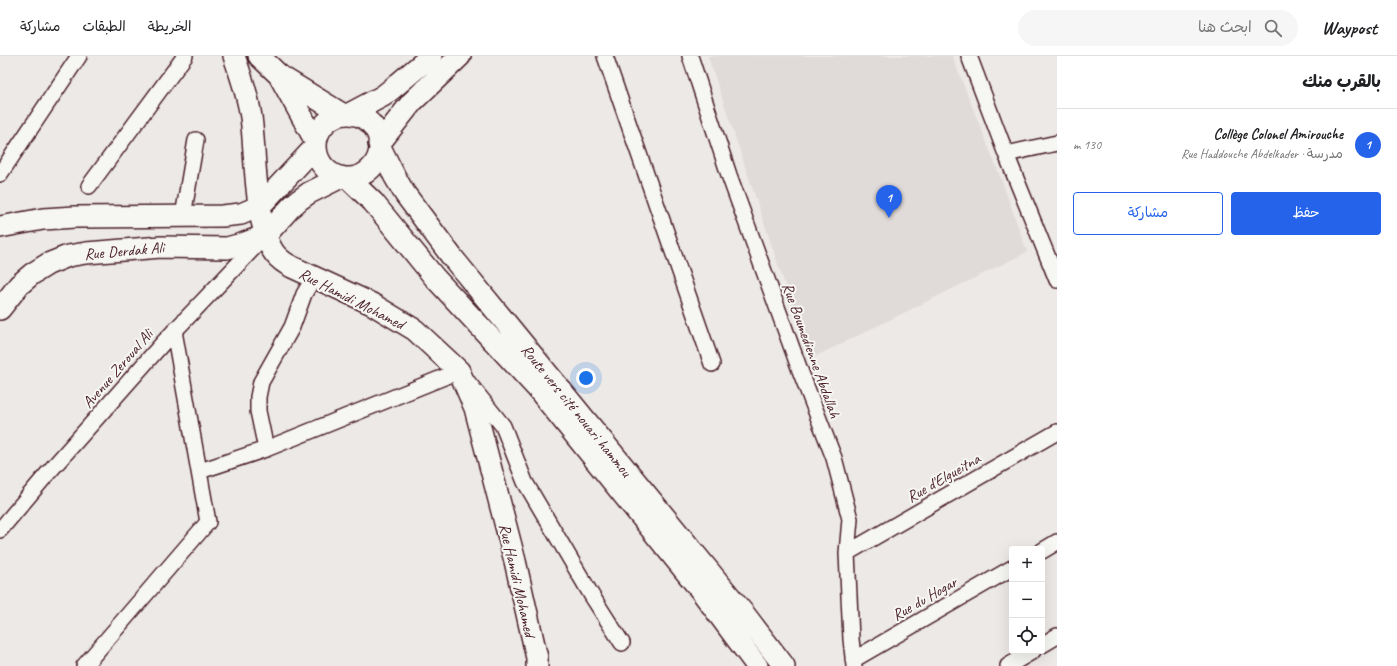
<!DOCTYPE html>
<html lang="ar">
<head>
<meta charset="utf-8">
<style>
  body { margin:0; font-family:Caveat,"Playpen Sans Arabic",sans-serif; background:#f6f6f6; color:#202124; direction:rtl }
  .controls { position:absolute; right:12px; bottom:12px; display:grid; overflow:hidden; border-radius:4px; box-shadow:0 4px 16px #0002 }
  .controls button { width:36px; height:36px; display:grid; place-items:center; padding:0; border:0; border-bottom:1px solid #e0e0e0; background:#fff; color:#202124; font:20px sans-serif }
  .you { position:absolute; left:586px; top:322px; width:14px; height:14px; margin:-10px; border:3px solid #fff; border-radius:50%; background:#1a73e8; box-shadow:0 0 0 6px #1a73e833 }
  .badge { display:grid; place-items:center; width:26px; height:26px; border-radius:50%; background:#2563eb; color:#fff; font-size:13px; font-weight:700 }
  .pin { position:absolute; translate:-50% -33px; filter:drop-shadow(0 1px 2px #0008) }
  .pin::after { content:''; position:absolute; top:21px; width:14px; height:12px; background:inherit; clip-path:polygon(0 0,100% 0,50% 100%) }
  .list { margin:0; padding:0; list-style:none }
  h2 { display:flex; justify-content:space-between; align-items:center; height:52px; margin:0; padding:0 16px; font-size:17px }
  h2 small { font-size:13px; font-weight:400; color:#757577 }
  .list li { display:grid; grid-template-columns:26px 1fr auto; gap:12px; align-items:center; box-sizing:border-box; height:72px; padding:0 16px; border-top:1px solid #e0e0e0 }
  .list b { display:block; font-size:15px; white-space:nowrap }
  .list p { margin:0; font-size:13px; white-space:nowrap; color:#757577 }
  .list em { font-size:13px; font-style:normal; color:#757577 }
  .actions { display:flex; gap:8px; padding:12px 16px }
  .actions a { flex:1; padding:9px 0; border:1px solid #2563eb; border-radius:4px; text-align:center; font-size:14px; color:#2563eb }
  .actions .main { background:#2563eb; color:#fff }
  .icon { flex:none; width:22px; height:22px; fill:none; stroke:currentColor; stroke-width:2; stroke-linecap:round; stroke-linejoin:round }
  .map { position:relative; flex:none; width:1057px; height:610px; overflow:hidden; direction:ltr }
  header { display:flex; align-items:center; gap:24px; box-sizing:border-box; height:56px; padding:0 20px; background:#fff; border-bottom:1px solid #e0e0e0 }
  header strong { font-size:19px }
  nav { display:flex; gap:22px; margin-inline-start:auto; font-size:14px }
  .search { width:280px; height:36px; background:#f6f6f6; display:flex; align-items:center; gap:10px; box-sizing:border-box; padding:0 14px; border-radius:22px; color:#757577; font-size:15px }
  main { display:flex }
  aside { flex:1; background:#fff }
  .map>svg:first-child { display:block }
  .built { fill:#e0dad8 }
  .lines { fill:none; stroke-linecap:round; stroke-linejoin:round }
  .street-casing { stroke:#4a1f2b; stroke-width:18 }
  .secondary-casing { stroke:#4a1f2b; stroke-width:24 }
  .street { stroke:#f6f6f2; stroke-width:15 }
  .secondary { stroke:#f6f6f2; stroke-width:21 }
  .labels { text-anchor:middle; stroke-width:4; stroke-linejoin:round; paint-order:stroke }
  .street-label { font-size:16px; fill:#4a1f2b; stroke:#f6f6f2 }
</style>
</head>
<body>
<header>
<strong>Waypost</strong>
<div class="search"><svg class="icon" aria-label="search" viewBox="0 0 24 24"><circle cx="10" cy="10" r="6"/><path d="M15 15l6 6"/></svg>ابحث هنا</div>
<nav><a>الخريطة</a><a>الطبقات</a><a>مشاركة</a></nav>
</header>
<main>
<aside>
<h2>بالقرب منك<small></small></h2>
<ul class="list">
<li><span class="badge">1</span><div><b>Collège Colonel Amirouche</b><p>مدرسة · Rue Haddouche Abdelkader</p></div><em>130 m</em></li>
</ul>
<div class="actions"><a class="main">حفظ</a><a>مشاركة</a></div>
</aside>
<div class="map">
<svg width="1057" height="610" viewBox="0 0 1057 610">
  <rect width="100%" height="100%" fill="#ece9e6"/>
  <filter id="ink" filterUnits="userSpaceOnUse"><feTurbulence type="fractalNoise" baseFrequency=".025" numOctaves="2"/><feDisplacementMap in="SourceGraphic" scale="8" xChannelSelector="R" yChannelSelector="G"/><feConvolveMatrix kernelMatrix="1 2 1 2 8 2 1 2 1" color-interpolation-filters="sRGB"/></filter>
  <g filter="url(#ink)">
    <path class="built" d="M708,0H952L1003,128L1027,196L810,303Z"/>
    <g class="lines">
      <defs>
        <path id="street" d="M605,0L712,308
          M690,0L729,119L801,317L834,402L850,463L847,497L851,583L854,610
          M969,0L1006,98L1057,224
          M1006,98L1057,87
          M0,118L79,0
          M89,130L185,0
          M183,160L196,84
          M266,393L258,355V341L261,326L292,271L304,238L314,221
          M200,415L266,393L459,315L503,370L525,426L592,540L622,587
          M0,474L48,417L163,287L263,182
          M1042,495L1057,486
          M847,497L1057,376
          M1042,589L1057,580
          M853,604L1012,512
          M84,610L208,466L174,275
          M1008,610L1033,595"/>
        <path id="secondary" d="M234,0C241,20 248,40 251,61C256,98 254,170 275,198C280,204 286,208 292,211L372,248L415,274L459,315L475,352L515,505L537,602V610
          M259,0L280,20L342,58
          M280,21L316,86
          M349,58L383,40L393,32L431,0
          M316 90a32 32 0 1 1 64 0a32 32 0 1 1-64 0Z
          M379,88L412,46L460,0
          M380,91L395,121L405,138L452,201L745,559L784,610
          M348,122L373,146L435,222L537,332L702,536L757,610
          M0,171L43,163L75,161L222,160L241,158L260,150L316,90
          M0,253L19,229L32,218L48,208L68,200L86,197L161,191L227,192L242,188L266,179L291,151L299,144L309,137L341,121"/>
      </defs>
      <use href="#street" class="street-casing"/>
      <use href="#secondary" class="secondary-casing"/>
      <use href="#street" class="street"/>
      <use href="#secondary" class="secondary"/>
    </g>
  </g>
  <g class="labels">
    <g class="street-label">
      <text transform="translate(124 194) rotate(-5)" y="6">Rue Derdak Ali</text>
      <text transform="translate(352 242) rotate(27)" y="6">Rue Hamidi Mohamed</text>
      <text transform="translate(812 294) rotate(70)" y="6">Rue Boumedienne Abdallah</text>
      <text transform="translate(117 312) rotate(-49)" y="6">Avenue Zeroual Ali</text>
      <text transform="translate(577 354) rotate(51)" y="6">Route vers cité nouari hammou</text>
      <text transform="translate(943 421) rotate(-30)" y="6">Rue d'Elgueitna</text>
      <text transform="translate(518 524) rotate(77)" y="6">Rue Hamidi Mohamed</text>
      <text transform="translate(924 542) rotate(-30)" y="6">Rue du Hogar</text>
    </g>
  </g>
</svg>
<div class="controls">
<button>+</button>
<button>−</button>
<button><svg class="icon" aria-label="locate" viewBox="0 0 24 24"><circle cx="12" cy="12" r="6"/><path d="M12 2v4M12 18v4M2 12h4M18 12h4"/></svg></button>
</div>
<div class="you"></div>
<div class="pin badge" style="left:889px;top:162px">1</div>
</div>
</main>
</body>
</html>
